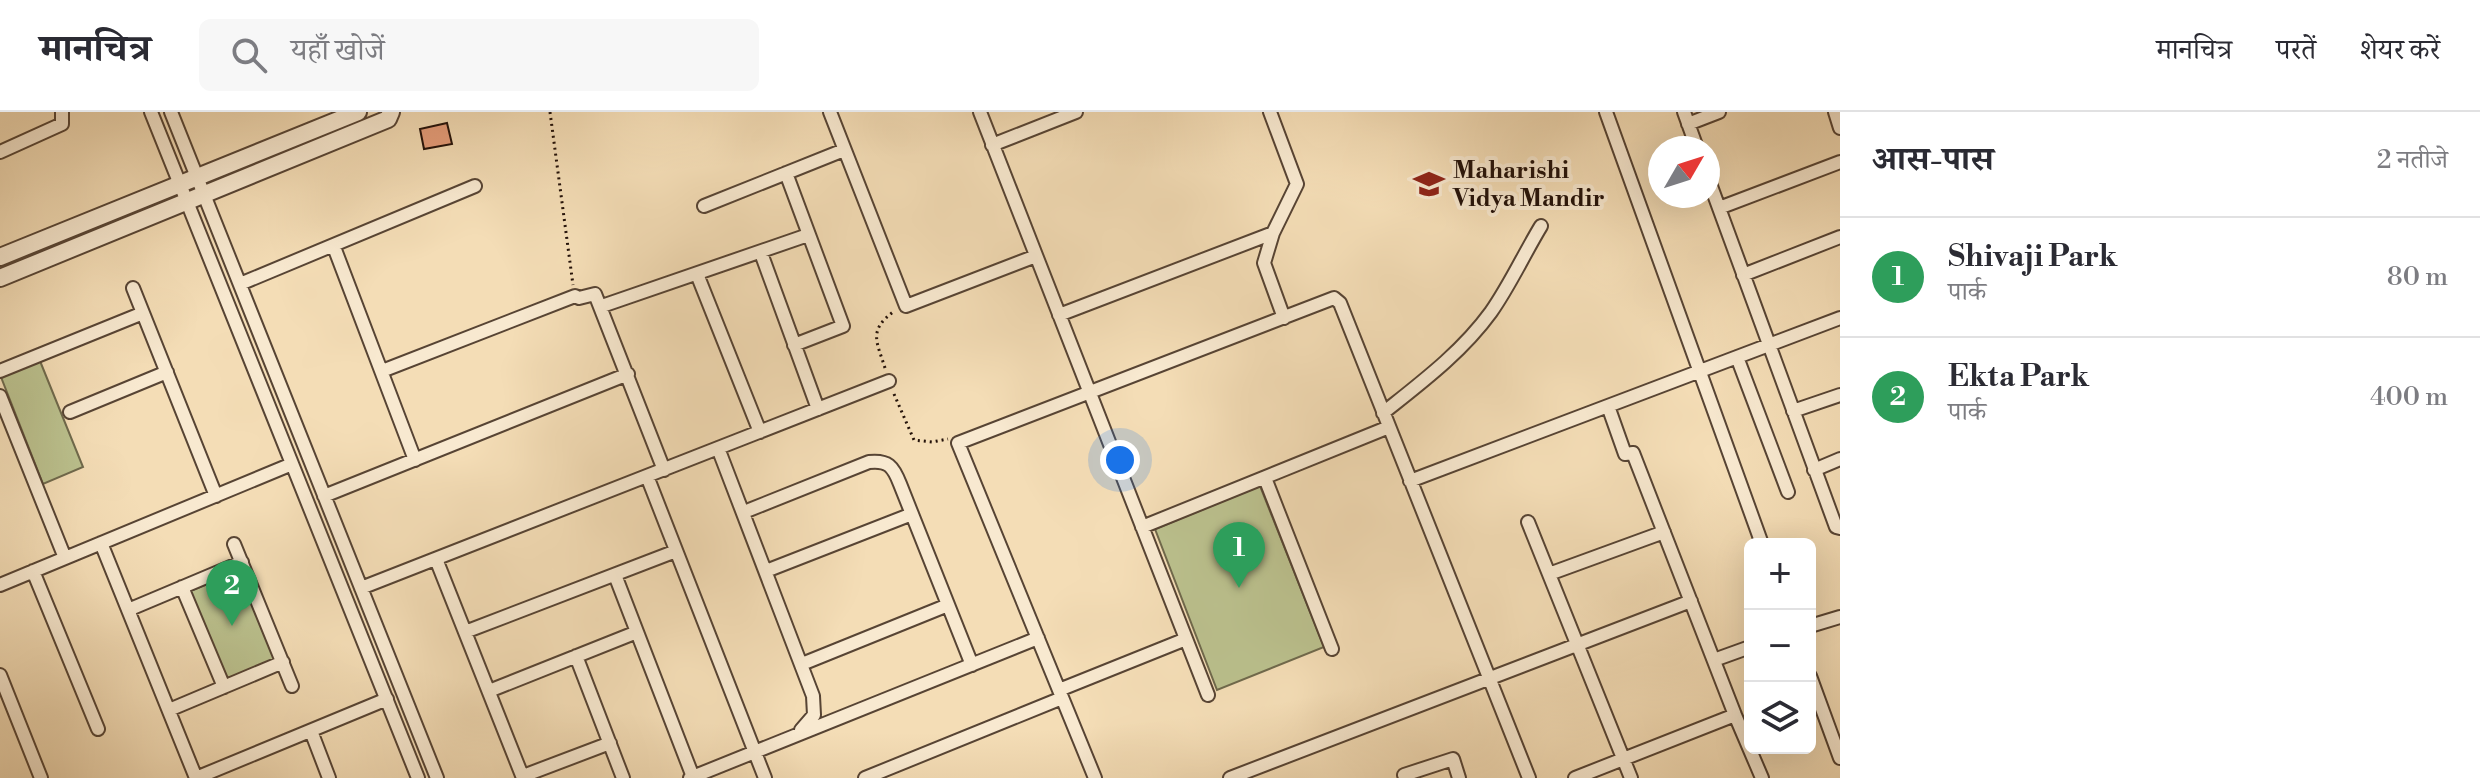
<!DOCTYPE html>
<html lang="hi">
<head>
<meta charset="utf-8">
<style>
  body { margin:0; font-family:"Libre Bodoni","Noto Serif Devanagari",serif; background:#f7f7f7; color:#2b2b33 }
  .controls { position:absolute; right:24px; bottom:24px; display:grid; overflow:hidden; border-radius:12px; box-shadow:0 8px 32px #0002 }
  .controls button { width:72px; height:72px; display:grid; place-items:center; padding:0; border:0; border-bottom:2px solid #e1e1e2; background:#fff; color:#2b2b33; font:40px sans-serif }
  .compass { position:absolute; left:1648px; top:24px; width:72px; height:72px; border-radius:50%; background:#fff; box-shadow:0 8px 32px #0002; rotate:51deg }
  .you { position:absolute; left:1120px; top:348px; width:28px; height:28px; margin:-20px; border:6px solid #fff; border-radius:50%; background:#1a73e8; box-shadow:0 0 0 12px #1a73e833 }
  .badge { display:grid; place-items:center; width:52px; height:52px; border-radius:50%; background:#8f2418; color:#fff; font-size:26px; font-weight:700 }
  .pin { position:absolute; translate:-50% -66px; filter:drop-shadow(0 2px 4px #0008) }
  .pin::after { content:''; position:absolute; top:42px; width:28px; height:24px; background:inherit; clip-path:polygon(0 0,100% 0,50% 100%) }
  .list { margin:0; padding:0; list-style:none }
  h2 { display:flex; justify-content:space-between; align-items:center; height:104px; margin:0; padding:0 32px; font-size:34px }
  h2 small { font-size:26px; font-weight:400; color:#7c7c81 }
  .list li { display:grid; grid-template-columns:52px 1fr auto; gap:24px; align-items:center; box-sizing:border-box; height:120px; padding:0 32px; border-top:2px solid #e1e1e2 }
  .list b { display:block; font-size:30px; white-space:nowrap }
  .list p { margin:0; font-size:26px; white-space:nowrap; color:#7c7c81 }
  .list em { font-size:26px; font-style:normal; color:#7c7c81 }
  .icon { flex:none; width:44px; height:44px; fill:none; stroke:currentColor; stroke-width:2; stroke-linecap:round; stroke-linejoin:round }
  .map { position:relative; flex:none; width:1840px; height:666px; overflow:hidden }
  header { display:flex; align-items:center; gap:48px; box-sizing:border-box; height:112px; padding:0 40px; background:#fff; border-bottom:2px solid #e1e1e2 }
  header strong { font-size:38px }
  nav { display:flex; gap:44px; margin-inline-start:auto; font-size:28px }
  .search { width:560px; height:72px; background:#f7f7f7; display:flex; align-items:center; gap:20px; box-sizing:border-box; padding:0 28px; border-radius:12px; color:#7c7c81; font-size:30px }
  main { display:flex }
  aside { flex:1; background:#fff }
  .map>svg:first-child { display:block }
  .green { fill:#bbc18e; stroke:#6f694c; stroke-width:2 }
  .building { fill:#e69d7a; stroke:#231109; stroke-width:2 }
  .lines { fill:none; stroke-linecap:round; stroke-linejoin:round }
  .minor-casing { stroke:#574434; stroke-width:16 }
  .tertiary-casing { stroke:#574434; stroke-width:20 }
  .path { stroke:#231109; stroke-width:3; stroke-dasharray:2 4; stroke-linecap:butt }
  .minor { stroke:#f8e9d0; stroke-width:12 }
  .tertiary { stroke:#f8e9d0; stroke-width:16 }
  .labels { text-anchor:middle; stroke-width:8; stroke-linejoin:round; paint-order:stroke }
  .poi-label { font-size:24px; font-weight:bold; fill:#231109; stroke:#f8e9d0; text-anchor:start }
</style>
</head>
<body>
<header>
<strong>मानचित्र</strong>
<div class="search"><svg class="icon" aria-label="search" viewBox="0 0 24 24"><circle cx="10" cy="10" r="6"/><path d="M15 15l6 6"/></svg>यहाँ खोजें</div>
<nav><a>मानचित्र</a><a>परतें</a><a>शेयर करें</a></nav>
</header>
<main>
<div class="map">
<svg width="1840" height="666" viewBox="0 0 1840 666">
  <rect width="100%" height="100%" fill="#f4ddb6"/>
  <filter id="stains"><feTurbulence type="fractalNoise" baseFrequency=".0025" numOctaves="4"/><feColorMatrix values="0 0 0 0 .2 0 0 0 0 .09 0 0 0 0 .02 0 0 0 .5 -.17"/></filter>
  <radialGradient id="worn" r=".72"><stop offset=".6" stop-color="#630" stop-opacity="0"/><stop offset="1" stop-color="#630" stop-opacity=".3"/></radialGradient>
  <path class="green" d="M40,249L83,355L43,372L1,265Z
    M1260,374L1324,535L1217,578L1155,417Z
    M239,459L275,548L224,569L188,480Z"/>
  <path class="building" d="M447,11L452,32L424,37L420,17Z"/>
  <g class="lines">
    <defs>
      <path id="minor" d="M151,0L418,666
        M171,0L437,666
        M830,0L906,194L1036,144
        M980,0L1208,583
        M1270,0L1297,72L1273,121L1264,151L1284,206
        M1606,0L1762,432
        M1684,0L1697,36
        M1835,0L1840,16
        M1688,12L1719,0
        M992,33L1076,0
        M0,40L62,12V0
        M786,61L843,214L794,233
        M1708,66L1836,415L1840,416
        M704,94L844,38
        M1719,96L1840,50
        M334,135L415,348
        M761,141L818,297
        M697,162L760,320
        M1743,163L1840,125
        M240,172L475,74
        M133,176L216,384
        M602,194L808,123
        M1059,203L1273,121
        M1737,245L1788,380
        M0,259L143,201
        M382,259L575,184L579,186L595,182L664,358
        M0,284L65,446
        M1608,294L1625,342L1633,341L1735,603L1762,666
        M1793,299L1840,283
        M70,300L167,260
        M1383,301C1422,270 1462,240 1491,200C1510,173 1524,142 1541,114
        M718,336L813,584L814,603L801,618
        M1814,358L1840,347
        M647,364L765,666
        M1265,366L1332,537
        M1410,369L1840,206
        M324,384L628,262
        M744,400L869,350C888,348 893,354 900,372L972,553
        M1528,410L1631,666
        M1142,415L1389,315
        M101,431L196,666
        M234,432L292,574
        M436,447L523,666
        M33,459L98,617
        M766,459L912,402
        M1549,462L1664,420
        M615,463L693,665
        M0,473L292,352
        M182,475L224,575
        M361,476L889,269
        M128,498L242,450
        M1810,514L1840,505
        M465,520L676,439
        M576,544L623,666
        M1714,548L1750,535
        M802,552L948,493
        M0,563L41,666
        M1810,564L1840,646
        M1059,578L1186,527
        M489,579L637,520
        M169,598L283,550
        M311,619L329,666
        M1404,663L1453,647L1459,666
        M523,664L610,631
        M196,666L387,587
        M690,666L1038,526
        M865,666L1062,586
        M1095,666L958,331L1334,186L1340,191L1529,666
        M1230,666L1691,489
        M1575,666L1735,603"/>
      <path id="tertiary" d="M0,145L358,0
        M0,166L388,7L391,0"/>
    </defs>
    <use href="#minor" class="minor-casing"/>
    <use href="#tertiary" class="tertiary-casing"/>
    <path class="path" d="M550,0L573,173
      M885,256C877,230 868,219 893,200
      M894,282L914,328L932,330L948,327"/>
    <use href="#minor" class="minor"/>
    <use href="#tertiary" class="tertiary"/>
  </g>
  <defs>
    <symbol id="school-bare" viewBox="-9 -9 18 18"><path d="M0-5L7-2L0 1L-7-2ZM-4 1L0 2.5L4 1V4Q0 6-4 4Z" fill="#8f2418" stroke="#f8e9d0" stroke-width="2.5" paint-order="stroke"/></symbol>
  </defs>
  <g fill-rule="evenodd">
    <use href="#school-bare" x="1407" y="50" width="44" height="44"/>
  </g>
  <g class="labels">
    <g class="poi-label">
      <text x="1453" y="66">Maharishi<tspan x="1453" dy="28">Vidya Mandir</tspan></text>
    </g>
  </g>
  <rect width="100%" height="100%" filter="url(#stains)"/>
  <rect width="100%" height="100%" fill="url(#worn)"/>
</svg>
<div class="controls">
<button>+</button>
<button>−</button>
<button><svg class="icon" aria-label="layers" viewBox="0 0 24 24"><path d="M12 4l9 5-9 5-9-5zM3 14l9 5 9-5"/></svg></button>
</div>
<svg class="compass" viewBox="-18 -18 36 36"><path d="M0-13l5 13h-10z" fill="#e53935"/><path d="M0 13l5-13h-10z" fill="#7c7c81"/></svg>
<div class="you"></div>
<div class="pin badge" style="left:1239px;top:476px;background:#2e9e5b">1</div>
<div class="pin badge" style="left:232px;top:514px;background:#2e9e5b">2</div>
</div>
<aside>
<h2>आस-पास<small>2 नतीजे</small></h2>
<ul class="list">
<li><span class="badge" style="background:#2e9e5b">1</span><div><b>Shivaji Park</b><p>पार्क</p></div><em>80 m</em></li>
<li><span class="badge" style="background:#2e9e5b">2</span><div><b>Ekta Park</b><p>पार्क</p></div><em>400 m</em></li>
</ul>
</aside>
</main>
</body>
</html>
